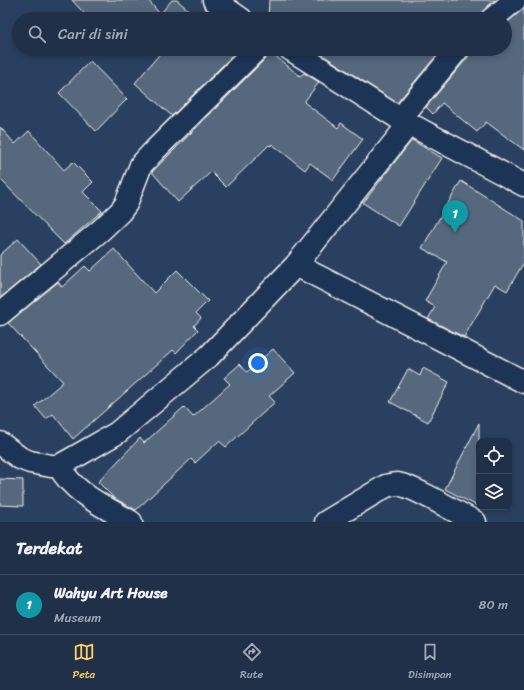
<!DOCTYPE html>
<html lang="id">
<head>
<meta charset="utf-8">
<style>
  body { margin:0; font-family:Sriracha,sans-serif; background:#2d3c52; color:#f1f3f6 }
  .controls { position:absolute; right:12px; bottom:12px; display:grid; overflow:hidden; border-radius:8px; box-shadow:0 2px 6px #0003 }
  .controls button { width:36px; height:36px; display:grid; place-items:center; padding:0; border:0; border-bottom:1px solid #3d4b60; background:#203048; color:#f1f3f6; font:20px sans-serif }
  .you { position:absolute; left:258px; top:363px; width:14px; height:14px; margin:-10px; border:3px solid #fff; border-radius:50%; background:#1a73e8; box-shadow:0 0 0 6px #1a73e833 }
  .badge { display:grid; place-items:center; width:26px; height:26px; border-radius:50%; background:#ffd166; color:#fff; font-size:13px; font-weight:700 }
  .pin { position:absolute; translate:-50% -33px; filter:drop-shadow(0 1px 2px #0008) }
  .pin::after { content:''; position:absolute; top:21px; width:14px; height:12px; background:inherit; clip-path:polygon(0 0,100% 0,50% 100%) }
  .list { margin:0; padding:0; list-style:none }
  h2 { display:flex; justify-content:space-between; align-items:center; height:52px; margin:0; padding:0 16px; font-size:17px }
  h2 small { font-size:13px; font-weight:400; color:#a2a9b4 }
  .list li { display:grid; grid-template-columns:26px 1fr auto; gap:12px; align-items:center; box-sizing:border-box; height:60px; padding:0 16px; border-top:1px solid #3d4b60 }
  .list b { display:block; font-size:15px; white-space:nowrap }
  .list p { margin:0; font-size:13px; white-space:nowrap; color:#a2a9b4 }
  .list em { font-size:13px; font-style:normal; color:#a2a9b4 }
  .icon { flex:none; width:22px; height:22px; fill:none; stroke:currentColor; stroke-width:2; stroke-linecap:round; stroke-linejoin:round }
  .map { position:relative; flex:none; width:524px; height:522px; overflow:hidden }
  .search { position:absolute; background:#203048; box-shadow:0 2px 6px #0003; left:12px; right:12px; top:12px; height:44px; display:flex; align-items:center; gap:10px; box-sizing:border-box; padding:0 14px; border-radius:22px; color:#a2a9b4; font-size:15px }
  .sheet { height:112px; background:#203048 }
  nav { display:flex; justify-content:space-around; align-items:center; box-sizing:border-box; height:56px; border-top:1px solid #3d4b60; background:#203048; font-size:11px; color:#a2a9b4 }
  nav a { display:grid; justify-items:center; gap:2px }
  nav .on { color:#ffd166 }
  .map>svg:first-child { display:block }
  .building { fill:#56677d; stroke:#f4f1e8 }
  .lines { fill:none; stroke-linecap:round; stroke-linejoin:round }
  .minor-casing { stroke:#f4f1e8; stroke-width:25 }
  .minor { stroke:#1d3557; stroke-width:22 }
</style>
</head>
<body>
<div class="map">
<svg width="524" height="522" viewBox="0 0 524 522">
  <rect width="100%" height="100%" fill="#2a4060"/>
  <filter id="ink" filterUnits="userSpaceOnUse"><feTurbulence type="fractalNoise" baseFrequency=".025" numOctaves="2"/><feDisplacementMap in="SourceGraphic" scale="8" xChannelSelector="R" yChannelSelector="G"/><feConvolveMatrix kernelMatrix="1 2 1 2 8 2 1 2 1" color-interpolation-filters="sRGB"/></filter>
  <g filter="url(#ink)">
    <path class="building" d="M72,0H148L160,14L172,0H177L194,15L190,19H89Z
      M269,0H495L484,10L480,19H268Z
      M524,8V150L486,122L477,132L442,103L433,114L426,107L468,57L470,49H505V24Z
      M164,49H239L172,116L135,83Z
      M321,49H442L397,103L318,52Z
      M269,51L300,76L304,73L319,82L304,102L338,128L341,123L363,139L333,180L310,163L305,170L272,144L271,146L269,145L226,187L211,172L178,202L152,172L266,58Z
      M90,61L127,99L96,131L59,93Z
      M0,127L15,144L29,131L64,170L73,162L93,182L83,192L102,211L64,244L0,179Z
      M412,140L442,158L399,226L363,203Z
      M461,181L524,221V262L507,291L495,284L464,337L428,319L435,307L425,301L447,262L422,248Z
      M18,239L41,264L0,298V255Z
      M114,249L154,293L177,270L208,301L196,313L201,318L194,326L198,330L176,353L173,350L73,439L53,414L46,419L35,406L63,382L8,323L58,282L62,287L85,266L90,271Z
      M273,349L295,373L269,396L275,402L226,447L219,441L195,463L191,459L136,510L114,498L98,482L140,438L144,443L184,407L193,417L230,384L224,378L240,364L247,372Z
      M423,368L449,382L428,422L390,402L408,369L420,376Z
      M479,423V507L445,489Z
      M0,479L23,480V506L0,505Z"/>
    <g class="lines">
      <defs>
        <path id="minor" d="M214,0L241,19
          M492,19L515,0
          M290,49L400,119L524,185
          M400,119L458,49
          M296,265L524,382
          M0,314L101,230L120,212L126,204L141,165L155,150L257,49
          M0,443L20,458L30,462L51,466H59L68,461L117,433L209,356L296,265L409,124
          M59,466C73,493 105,507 131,522
          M326,522L386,486C390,485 394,484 398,484C415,487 458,513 475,522"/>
      </defs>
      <use href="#minor" class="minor-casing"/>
      <use href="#minor" class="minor"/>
    </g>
  </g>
</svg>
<div class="controls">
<button><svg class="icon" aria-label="locate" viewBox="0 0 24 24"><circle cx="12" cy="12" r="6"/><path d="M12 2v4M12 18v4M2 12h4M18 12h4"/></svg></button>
<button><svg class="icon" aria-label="layers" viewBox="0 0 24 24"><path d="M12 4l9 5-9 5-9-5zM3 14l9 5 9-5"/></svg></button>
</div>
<div class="you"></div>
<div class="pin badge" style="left:455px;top:233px;background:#0f9aa8">1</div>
<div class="search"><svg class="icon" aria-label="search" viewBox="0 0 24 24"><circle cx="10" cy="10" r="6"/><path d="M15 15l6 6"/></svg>Cari di sini</div>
</div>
<section class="sheet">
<h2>Terdekat<small></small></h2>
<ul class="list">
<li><span class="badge" style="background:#0f9aa8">1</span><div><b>Wahyu Art House</b><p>Museum</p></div><em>80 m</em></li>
</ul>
</section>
<nav>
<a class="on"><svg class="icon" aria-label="map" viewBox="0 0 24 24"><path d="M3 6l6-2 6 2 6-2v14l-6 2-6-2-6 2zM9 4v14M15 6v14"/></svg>Peta</a>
<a><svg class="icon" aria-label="directions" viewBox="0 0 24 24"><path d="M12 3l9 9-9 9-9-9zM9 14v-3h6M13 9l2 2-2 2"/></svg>Rute</a>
<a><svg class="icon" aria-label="saved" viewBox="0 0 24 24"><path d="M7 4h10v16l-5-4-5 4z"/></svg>Disimpan</a>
</nav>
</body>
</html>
